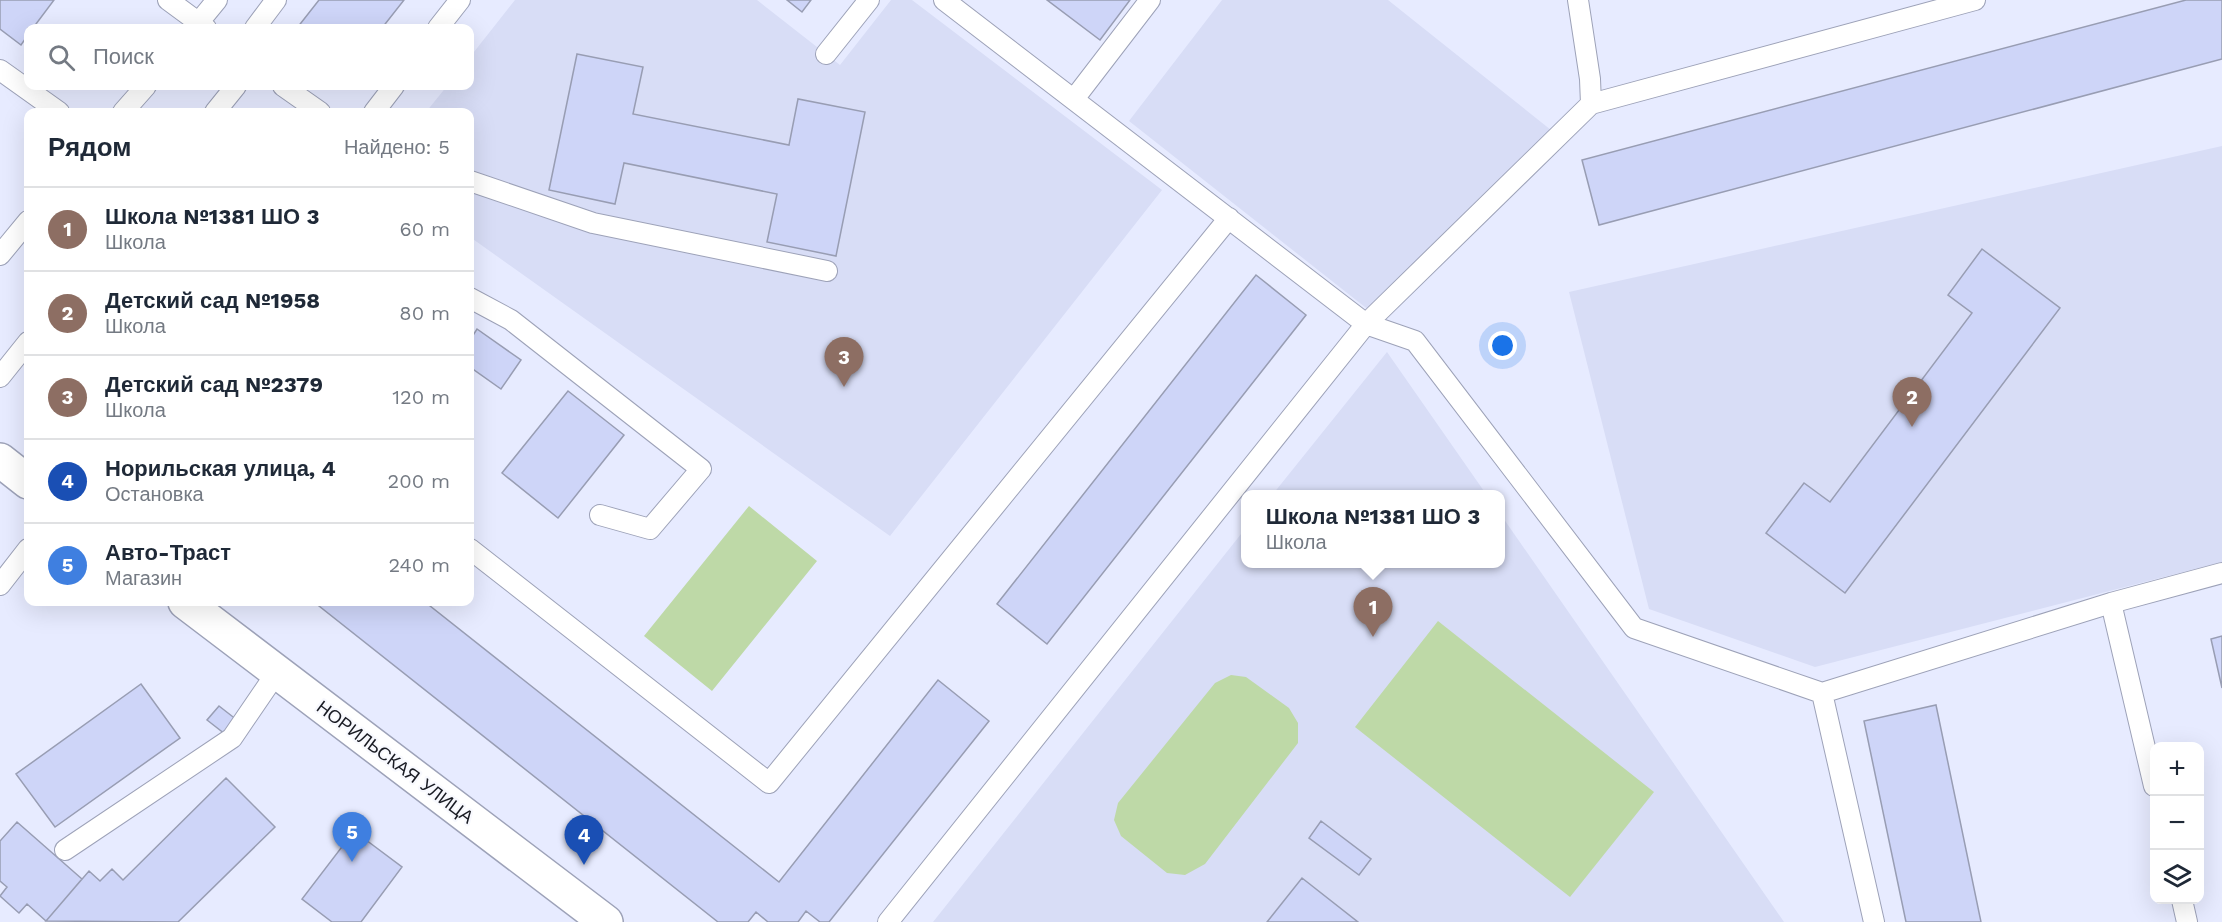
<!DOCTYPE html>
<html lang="ru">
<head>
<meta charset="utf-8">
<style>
  body { margin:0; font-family:"Work Sans",sans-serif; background:#f6f6f7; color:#1f2937 }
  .controls { position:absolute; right:18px; bottom:18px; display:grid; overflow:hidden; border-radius:12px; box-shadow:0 6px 24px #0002 }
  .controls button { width:54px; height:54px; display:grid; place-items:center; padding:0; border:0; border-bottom:2px solid #e0e1e3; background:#fff; color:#1f2937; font:30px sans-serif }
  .you { position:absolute; left:1503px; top:346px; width:21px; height:21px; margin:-15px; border:4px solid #fff; border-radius:50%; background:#1a73e8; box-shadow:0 0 0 9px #1a73e833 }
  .badge { display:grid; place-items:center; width:39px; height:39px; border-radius:50%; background:#4a7900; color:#fff; font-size:20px; font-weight:700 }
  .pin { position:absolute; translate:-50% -50px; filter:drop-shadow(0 2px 3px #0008) }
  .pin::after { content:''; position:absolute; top:32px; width:21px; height:18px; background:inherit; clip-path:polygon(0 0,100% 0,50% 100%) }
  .popup { position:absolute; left:1241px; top:490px; width:264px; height:78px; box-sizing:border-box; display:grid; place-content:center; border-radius:12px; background:#fff; filter:drop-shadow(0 2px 4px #0005); font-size:20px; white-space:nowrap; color:#747a83 }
  .popup b { font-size:22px; color:#1f2937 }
  .popup::after { content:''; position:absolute; left:50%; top:100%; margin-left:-12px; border:12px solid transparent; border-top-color:#fff }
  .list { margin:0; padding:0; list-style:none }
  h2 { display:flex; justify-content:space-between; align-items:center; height:78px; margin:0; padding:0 24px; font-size:26px }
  h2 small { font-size:20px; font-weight:400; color:#747a83 }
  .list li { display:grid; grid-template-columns:39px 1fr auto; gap:18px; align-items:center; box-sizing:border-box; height:84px; padding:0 24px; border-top:2px solid #e0e1e3 }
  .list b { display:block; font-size:22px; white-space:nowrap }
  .list p { margin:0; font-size:20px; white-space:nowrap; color:#747a83 }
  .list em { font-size:20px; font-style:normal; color:#747a83 }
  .icon { flex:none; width:33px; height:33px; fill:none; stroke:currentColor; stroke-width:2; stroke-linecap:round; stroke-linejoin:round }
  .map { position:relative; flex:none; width:2222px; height:922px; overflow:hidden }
  .search { position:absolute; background:#fff; box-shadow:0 6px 24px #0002; left:24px; top:24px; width:450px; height:66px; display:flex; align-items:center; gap:15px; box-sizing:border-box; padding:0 21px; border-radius:12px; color:#747a83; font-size:22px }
  .panel { position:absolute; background:#fff; box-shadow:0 6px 24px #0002; left:24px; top:108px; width:450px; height:498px; border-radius:12px }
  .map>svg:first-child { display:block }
  .built { fill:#d8ddf6 }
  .green { fill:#bed9a7 }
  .building { fill:#ced5f8; stroke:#989db3; stroke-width:1.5 }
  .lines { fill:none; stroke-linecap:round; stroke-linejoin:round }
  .lane-casing { stroke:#9da2b8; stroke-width:22 }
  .secondary-casing { stroke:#9da2b8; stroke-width:36 }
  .lane { stroke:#fff; stroke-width:20 }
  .secondary { stroke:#fff; stroke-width:33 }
  .labels { text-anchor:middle; stroke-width:4.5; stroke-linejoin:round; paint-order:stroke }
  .street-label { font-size:18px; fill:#191b23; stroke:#f8f9fe }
</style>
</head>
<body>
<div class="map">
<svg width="2222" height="922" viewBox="0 0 2222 922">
  <rect width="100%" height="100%" fill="#e7ebff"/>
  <path class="built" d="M515,0H757L840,65L891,0H912L1162,190L890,536L470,237V112H426L447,86H470V57Z
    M1222,0H1388L1551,130L1370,311L1129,121Z
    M2222,146V562L1815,667L1649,609L1569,292Z
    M1387,352L1486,494H1273Z
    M1501,515L1784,922H933L1245,529L1246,564H1500Z"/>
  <path class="green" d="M749,506L817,561L712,691L644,636Z
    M1438,621L1654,792L1570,897L1355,727Z
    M1231,675L1246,677L1289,708L1298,723V743L1205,864L1185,875L1167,873L1121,836L1114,820L1118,803L1215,683Z"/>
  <path class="building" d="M0,0H54L33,28H28V35L21,45L0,29Z
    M319,0H404L382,28H297Z
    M787,0H811L802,12Z
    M1047,0H1130L1100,40Z
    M2186,0H2222V59L1599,225L1582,160Z
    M577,54L643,67L633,114L789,145L798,99L865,112L836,256L767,242L777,194L624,163L615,204L549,190Z
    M1982,249L2060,308L1845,593L1766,533L1804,483L1830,502L1972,313L1948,295Z
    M1256,275L1306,315L1047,644L997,604Z
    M477,329L521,360L501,389L470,367V340Z
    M568,391L624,435L558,518L502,473Z
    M314,602H425L779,882L938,680L989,721L829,922H820L806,911L798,922H768L756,912L748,922H718Z
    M2222,636V688L2211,639Z
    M141,684L180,738L55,827L16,774Z
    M1936,705L1981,922H1906L1864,721Z
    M219,706L237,720L225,734L207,720Z
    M226,778L275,827L178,922L46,921L89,871L100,881L112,869L123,880Z
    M1321,821L1371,859L1359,875L1309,838Z
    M17,822L82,879L46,921L27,904L19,913L0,896L7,887L0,881V841Z
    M354,831L402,867L361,922H332L302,899Z
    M1302,878L1358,922H1267Z"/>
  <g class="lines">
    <defs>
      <path id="lane" d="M168,0L206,28
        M944,0L1366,324L1415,341L1634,628L1822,693L2111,603L2222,573
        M1578,0L1590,79L1591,104
        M194,28L217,0
        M255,28L276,0
        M438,28L460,0
        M826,54L869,0
        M0,70L59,112
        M283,86L320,112
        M1074,99L1150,0
        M123,112L146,86
        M215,112L236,86
        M374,112L394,86
        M470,181L593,223L827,271
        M0,255L28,221
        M470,298L511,320L701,469L650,529L600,515
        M0,377L28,342
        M470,549L769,783L1229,218
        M0,585L28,549
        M2111,603L2154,786
        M1822,693L1874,922
        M65,850L232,738L277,672
        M2182,900L2187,922
        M888,922L1366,324L1591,104L1975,0"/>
      <path id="secondary" d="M0,460L28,482
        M185,602L606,922"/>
    </defs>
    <use href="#lane" class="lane-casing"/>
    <use href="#secondary" class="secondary-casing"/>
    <use href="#lane" class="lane"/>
    <use href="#secondary" class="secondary"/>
  </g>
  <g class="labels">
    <g class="street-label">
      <text transform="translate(395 762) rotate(37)" y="6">НОРИЛЬСКАЯ УЛИЦА</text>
    </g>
  </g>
</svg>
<div class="controls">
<button>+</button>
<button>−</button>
<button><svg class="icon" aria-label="layers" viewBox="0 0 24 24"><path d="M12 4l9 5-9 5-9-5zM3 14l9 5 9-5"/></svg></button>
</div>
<div class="you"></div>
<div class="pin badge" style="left:1373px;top:637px;background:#8d6e63">1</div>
<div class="popup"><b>Школа №1381 ШО 3</b>Школа</div>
<div class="pin badge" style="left:1912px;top:427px;background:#8d6e63">2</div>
<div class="pin badge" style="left:844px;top:387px;background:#8d6e63">3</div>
<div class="pin badge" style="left:584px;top:865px;background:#1a4fb4">4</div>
<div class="pin badge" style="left:352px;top:862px;background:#3f7fe0">5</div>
<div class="search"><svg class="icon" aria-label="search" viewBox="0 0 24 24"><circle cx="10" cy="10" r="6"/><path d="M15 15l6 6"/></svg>Поиск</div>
<section class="panel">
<h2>Рядом<small>Найдено: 5</small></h2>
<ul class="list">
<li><span class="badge" style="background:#8d6e63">1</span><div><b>Школа №1381 ШО 3</b><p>Школа</p></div><em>60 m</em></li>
<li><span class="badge" style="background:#8d6e63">2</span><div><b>Детский сад №1958</b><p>Школа</p></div><em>80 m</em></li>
<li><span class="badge" style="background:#8d6e63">3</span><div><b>Детский сад №2379</b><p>Школа</p></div><em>120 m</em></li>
<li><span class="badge" style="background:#1a4fb4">4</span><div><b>Норильская улица, 4</b><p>Остановка</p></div><em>200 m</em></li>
<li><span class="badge" style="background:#3f7fe0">5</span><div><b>Авто-Траст</b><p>Магазин</p></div><em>240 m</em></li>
</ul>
</section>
</div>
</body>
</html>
